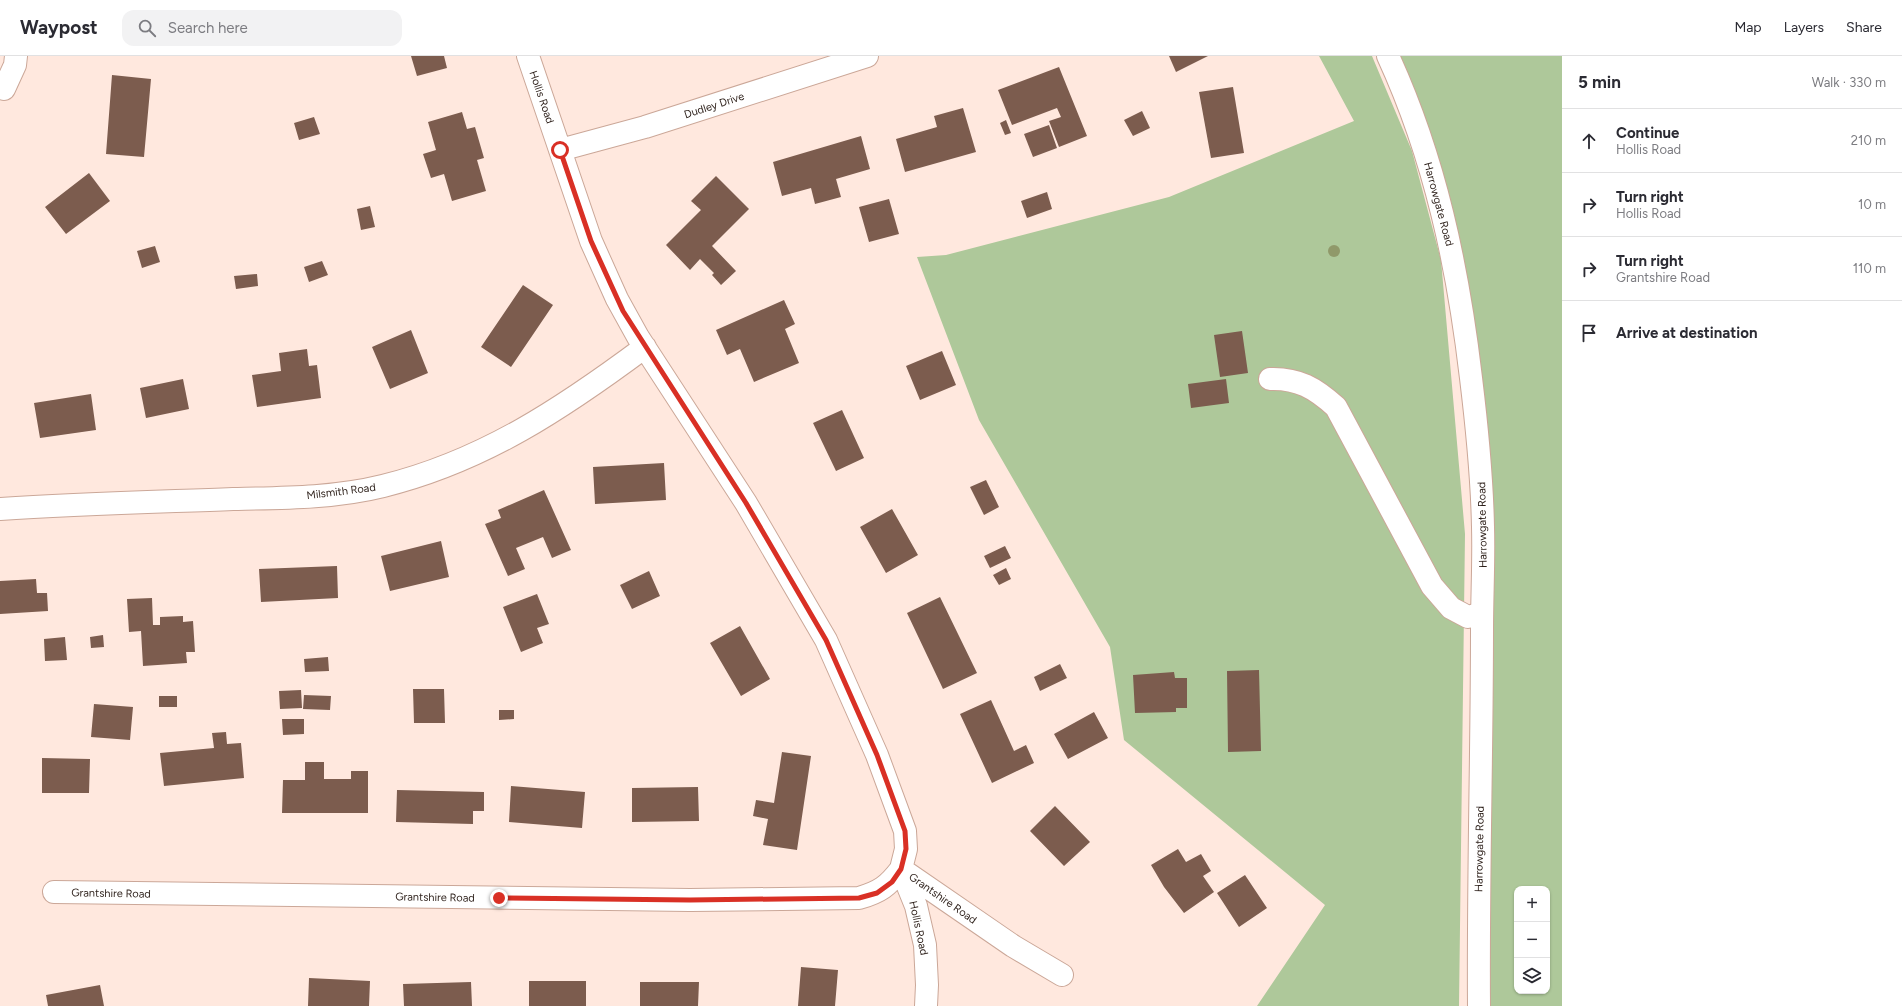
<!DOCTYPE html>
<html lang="en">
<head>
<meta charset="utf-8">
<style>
  body { margin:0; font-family:Figtree,sans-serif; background:#f2f2f3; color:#2b2b33 }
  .controls { position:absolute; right:12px; bottom:12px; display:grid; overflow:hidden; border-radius:8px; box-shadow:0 1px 3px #0004 }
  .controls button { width:36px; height:36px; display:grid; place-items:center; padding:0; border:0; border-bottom:1px solid #e1e1e2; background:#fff; color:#2b2b33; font:20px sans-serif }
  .stop { position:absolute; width:12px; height:12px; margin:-9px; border:3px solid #d93025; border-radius:50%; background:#fff }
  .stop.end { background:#d93025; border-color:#fff; box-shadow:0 1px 4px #0008 }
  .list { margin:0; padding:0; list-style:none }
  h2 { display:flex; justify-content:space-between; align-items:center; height:52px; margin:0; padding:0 16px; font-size:17px }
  h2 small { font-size:13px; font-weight:400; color:#7c7c81 }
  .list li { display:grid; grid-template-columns:26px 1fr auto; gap:12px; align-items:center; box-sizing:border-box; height:64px; padding:0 16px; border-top:1px solid #e1e1e2 }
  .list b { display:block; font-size:15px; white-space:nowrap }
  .list p { margin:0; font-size:13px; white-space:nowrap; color:#7c7c81 }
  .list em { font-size:13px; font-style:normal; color:#7c7c81 }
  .icon { flex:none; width:22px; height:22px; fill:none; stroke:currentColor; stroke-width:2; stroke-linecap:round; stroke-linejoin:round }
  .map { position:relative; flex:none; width:1562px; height:950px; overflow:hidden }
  header { display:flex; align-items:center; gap:24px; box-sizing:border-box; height:56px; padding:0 20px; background:#fff; border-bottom:1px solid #e1e1e2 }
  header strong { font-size:19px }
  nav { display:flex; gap:22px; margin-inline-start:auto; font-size:14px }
  .search { width:280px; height:36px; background:#f2f2f3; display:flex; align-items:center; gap:10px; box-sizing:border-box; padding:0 14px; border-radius:12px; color:#7c7c81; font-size:15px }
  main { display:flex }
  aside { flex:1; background:#fff }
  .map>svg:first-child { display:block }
  .green { fill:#aec89a; fill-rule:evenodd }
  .building { fill:#7c5c4e }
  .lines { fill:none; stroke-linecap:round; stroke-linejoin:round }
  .minor-casing { stroke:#cba798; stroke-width:24 }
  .major-casing { stroke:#cba798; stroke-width:24 }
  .minor { stroke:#fff; stroke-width:22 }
  .major { stroke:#fff; stroke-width:22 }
  .tree { fill:#90996a }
  .route { stroke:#d93025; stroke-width:5 }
  .labels { text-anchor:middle; stroke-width:4; stroke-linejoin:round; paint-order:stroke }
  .street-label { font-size:11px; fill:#2b1e18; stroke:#fff }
</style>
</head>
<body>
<header>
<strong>Waypost</strong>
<div class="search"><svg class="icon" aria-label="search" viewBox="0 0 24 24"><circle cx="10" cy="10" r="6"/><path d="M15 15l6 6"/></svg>Search here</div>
<nav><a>Map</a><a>Layers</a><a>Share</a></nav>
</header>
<main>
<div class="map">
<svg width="1562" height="950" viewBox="0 0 1562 950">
  <rect width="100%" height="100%" fill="#ffe8de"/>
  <path class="green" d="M1319,0H1372L1412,95L1441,204L1465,478L1459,950H1257L1325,849L1124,684L1110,591L979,364L917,201L946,199L1169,141L1354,65Z
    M1388,0H1562V950H1479L1482,641L1464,261ZM1517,833H1547V935H1517Z"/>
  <path class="building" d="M411,0H444L447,12L417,20Z
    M1169,0H1208L1176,16Z
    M1059,11L1087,80L1059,91L1049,65L1061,61L1057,52L1012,69L998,34Z
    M112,19L151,23L144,101L106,98Z
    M1233,31L1244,97L1211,102L1199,36Z
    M963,52L976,96L905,116L896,83L937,71L934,60Z
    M1142,55L1150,72L1133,80L1124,64Z
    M462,56L467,73L475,71L484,102L477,104L486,135L452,145L444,118L431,122L423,98L436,94L428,66Z
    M314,61L320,78L299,84L294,67Z
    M1006,64L1011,77L1005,79L1000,67Z
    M1049,69L1057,92L1033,101L1024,78Z
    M861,80L870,113L836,123L841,141L815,148L811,132L782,140L773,106Z
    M89,117L110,145L66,178L45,151Z
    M716,120L749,153L712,190L736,215L721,229L712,219L714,217L700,203L690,214L666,189L701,154L691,145Z
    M1047,136L1052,153L1027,162L1021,145Z
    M889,143L899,178L869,186L859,151Z
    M370,150L375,171L361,174L357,153Z
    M155,190L160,206L142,212L137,195Z
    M322,205L328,219L309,226L304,211Z
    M257,218L258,230L236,233L234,220Z
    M523,229L553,249L511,311L481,291Z
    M784,244L795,268L785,273L799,307L754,326L740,293L727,299L716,274Z
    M411,274L428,317L390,333L372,291Z
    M1242,275L1248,317L1220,321L1214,279Z
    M307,293L309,310L317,309L321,342L257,351L252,319L281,315L279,297Z
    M942,295L956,329L920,344L906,310Z
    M183,323L189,353L146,362L140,332Z
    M1226,323L1229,347L1191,352L1188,328Z
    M91,338L96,374L40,382L34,347Z
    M842,354L864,402L836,415L813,367Z
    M664,407L666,444L595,448L593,411Z
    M986,424L999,451L984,459L970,431Z
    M544,434L571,494L552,502L543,481L516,492L525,513L508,520L485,468L501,462L498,454Z
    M892,453L918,499L886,517L860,471Z
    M441,485L449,521L390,535L381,500Z
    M1005,490L1011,502L990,512L984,500Z
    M337,510L338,542L261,546L259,513Z
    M1006,512L1011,523L999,529L993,519Z
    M649,515L660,540L632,553L620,529Z
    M36,523L37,537H47L48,555L0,558V525Z
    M537,538L549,568L537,572L543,587L521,596L503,551Z
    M940,541L977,617L943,633L907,557Z
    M152,542L153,569H160V561L183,560V566L193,565L195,596H186L187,607L143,610L141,575L129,576L127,543Z
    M740,570L770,623L741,640L710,587Z
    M103,579L104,591L91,592L90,581Z
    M65,581L67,604L45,605L44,583Z
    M328,601L329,615L305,616L304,603Z
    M1060,608L1067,622L1040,635L1034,621Z
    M1259,614L1261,695L1228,696L1227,615Z
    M1174,616L1175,622H1187V652H1176V656L1135,657L1133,619Z
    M413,633H444L445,667H414Z
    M301,634L302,652L280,653L279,635Z
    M304,639L331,640L330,654L303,653Z
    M159,640H177V651H159Z
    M991,644L1014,695L1026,689L1034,707L992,727L960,658Z
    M94,648L133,651L130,684L91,681Z
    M499,654H514V663L499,664Z
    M1094,656L1108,682L1068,703L1054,678Z
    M282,663H304V678L283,679Z
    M226,676L227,688L241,687L244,722L164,730L160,697L214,692L212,677Z
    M782,696L811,700L797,794L763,789L768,763L753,760L756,744L774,747Z
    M42,702L90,703L89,737H42Z
    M305,706H324V723H351V715H368V757H282L283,724H305Z
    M511,730L585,736L582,772L509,766Z
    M698,731L699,765L632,766V732Z
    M397,734L484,736V755H473V768L396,766Z
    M1055,750L1090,786L1064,810L1030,775Z
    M1178,793L1186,806L1201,798L1211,815L1203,820L1214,836L1184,857L1164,831L1151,809Z
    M1245,819L1267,852L1239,871L1217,837Z
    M801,911L838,914L835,950H798Z
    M309,922L370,925L369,950H308Z
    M529,925H586V950H529Z
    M471,926L472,950H404L403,928Z
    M640,926H699L698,950H640Z
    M100,929L104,950H48L46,939Z"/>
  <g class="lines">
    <defs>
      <path id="minor" d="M528,0L591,185L617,243L638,281L746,447L826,584L877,699L905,775L906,793L901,813L916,850L925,889L927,929L926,950
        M4,33L15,9L16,0
        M560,94L645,71L867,0
        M1270,323C1298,322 1315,332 1336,351L1432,530L1451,552L1468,561L1482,557
        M0,453C78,448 155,446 233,443C283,442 335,442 383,430C484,405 563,352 645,291
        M54,836L690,844L859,842C880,836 888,830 901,813L1013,890L1062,919"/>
      <path id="major" d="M1388,0C1435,102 1458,211 1471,322C1477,371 1482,421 1483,471C1484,505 1482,539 1482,573C1482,698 1478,824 1479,950"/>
    </defs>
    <use href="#minor" class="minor-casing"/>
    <use href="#major" class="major-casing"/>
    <use href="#minor" class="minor"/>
    <use href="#major" class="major"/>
  </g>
  <circle class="tree" cx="1334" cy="195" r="6"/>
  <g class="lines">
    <path class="route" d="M499,842L690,844L859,842L877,837L892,826L901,813L906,793L905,775L877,699L826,584L746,447L623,255L591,185L560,94"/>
  </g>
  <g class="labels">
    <g class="street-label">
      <text transform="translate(542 41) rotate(71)" y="4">Hollis Road</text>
      <text transform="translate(714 49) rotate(-18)" y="4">Dudley Drive</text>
      <text transform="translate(1439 148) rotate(75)" y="4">Harrowgate Road</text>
      <text transform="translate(341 435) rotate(-7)" y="4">Milsmith Road</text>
      <text transform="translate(1482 469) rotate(-91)" y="4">Harrowgate Road</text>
      <text transform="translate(1479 793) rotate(-89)" y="4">Harrowgate Road</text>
      <text transform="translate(111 837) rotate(1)" y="4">Grantshire Road</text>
      <text transform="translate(435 841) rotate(1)" y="4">Grantshire Road</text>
      <text transform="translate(943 842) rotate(35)" y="4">Grantshire Road</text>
      <text transform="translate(919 872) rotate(78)" y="4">Hollis Road</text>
    </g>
  </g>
</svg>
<div class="controls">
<button>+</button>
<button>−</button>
<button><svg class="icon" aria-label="layers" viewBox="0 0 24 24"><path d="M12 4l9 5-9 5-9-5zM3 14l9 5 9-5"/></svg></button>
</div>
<div class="stop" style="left:560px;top:94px"></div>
<div class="stop end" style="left:499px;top:842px"></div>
</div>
<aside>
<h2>5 min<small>Walk · 330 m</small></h2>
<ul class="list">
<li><svg class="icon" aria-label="ahead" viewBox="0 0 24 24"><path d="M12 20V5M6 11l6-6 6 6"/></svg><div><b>Continue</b><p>Hollis Road</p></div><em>210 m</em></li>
<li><svg class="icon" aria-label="right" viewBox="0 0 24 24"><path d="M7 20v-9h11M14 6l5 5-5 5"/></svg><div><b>Turn right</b><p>Hollis Road</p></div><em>10 m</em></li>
<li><svg class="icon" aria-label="right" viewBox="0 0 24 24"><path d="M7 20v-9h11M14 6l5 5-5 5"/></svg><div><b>Turn right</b><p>Grantshire Road</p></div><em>110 m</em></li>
<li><svg class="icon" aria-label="arrive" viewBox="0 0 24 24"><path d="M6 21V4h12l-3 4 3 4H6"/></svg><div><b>Arrive at destination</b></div></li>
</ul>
</aside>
</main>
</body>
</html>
